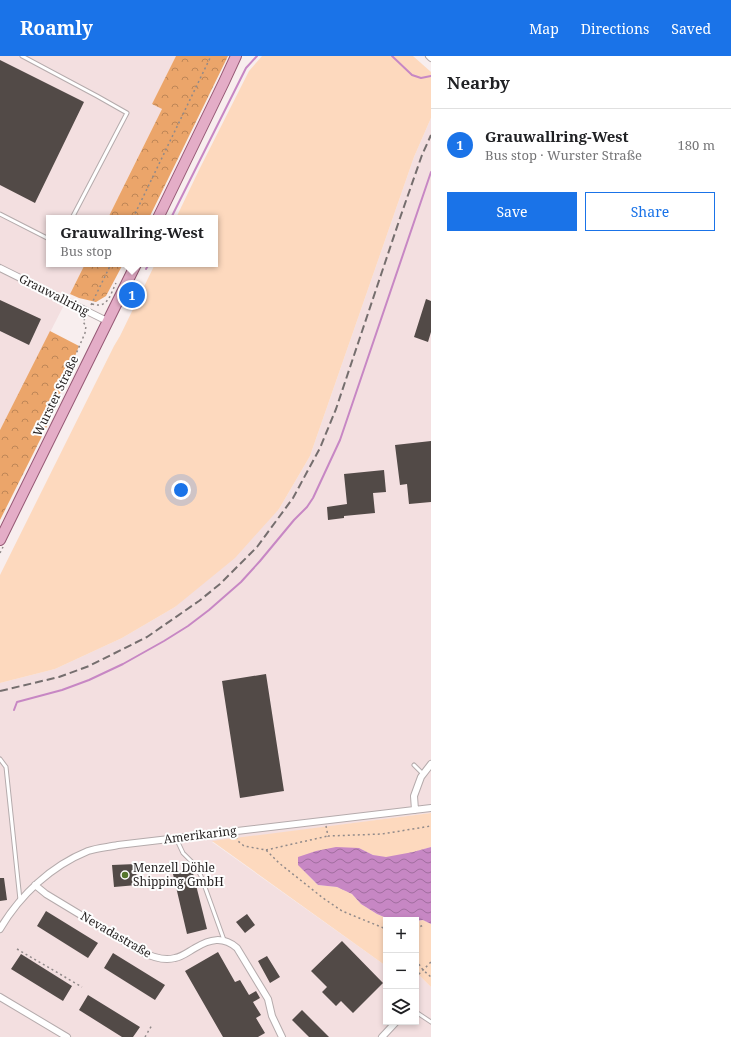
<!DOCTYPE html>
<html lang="en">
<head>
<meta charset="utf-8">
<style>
  body { margin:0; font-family:"Noto Serif",serif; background:#f6f6f6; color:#202124 }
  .controls { position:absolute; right:12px; bottom:12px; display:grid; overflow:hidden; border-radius:0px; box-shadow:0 2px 6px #0003 }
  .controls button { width:36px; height:36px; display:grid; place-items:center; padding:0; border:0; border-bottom:1px solid #e0e0e0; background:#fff; color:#202124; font:20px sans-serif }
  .you { position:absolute; left:181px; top:434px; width:14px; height:14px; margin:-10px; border:3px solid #fff; border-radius:50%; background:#1a73e8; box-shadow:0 0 0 6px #1a73e833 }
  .badge { display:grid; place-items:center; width:26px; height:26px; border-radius:50%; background:#1a73e8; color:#fff; font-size:13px; font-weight:700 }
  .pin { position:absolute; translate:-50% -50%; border:2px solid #fff; box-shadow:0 1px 4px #0006 }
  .popup { position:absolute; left:46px; top:159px; width:172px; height:52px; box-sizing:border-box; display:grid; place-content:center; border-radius:0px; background:#fff; filter:drop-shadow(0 1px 3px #0005); font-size:13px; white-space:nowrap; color:#757577 }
  .popup b { font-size:15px; color:#202124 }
  .popup::after { content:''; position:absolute; left:50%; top:100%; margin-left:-8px; border:8px solid transparent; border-top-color:#fff }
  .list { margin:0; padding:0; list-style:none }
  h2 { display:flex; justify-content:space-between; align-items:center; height:52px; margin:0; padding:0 16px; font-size:17px }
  h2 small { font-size:13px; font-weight:400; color:#757577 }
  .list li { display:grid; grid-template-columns:26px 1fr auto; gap:12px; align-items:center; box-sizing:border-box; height:72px; padding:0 16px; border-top:1px solid #e0e0e0 }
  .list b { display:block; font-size:15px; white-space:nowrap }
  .list p { margin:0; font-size:13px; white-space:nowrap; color:#757577 }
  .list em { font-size:13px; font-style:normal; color:#757577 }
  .actions { display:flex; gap:8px; padding:12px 16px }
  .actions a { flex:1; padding:9px 0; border:1px solid #1a73e8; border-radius:0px; text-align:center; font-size:14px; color:#1a73e8 }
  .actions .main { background:#1a73e8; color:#fff }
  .icon { flex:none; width:22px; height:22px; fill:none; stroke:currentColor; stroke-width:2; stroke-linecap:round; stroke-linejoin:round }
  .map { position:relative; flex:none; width:431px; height:981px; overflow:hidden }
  header { display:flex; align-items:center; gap:24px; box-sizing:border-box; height:56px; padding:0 20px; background:#1a73e8; color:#fff }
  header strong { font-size:19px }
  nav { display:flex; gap:22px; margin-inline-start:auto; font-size:14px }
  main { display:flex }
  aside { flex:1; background:#fff }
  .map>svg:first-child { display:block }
  .built { fill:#f3dfe0 }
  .grass { fill:#fdd9be }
  .forest { fill:url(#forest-crowns) }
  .water { fill:url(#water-waves) }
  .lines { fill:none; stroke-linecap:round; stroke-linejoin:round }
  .stream { stroke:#c787c4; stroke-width:2 }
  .building { fill:#524a47 }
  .service-casing { stroke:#b5abac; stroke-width:5 }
  .minor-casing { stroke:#b5abac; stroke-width:8 }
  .primary-casing { stroke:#955874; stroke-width:12 }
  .path { stroke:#918a8a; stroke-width:1.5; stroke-dasharray:2 3; stroke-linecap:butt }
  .service { stroke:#fff; stroke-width:3 }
  .minor { stroke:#fff; stroke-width:6 }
  .primary { stroke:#e4adc7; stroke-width:10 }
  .rail { stroke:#756e6e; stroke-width:2; stroke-dasharray:8 4; stroke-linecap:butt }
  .poi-dot { fill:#56762d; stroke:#fefefe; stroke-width:1.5 }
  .labels { text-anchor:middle; stroke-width:4; stroke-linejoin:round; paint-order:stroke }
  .street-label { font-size:12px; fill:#231f1f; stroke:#fefefe }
  .poi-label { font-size:12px; fill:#231f1f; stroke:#fefefe; text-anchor:start }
</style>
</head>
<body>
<header>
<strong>Roamly</strong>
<nav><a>Map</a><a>Directions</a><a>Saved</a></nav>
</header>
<main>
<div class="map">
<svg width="431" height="981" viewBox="0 0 431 981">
  <defs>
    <pattern id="forest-crowns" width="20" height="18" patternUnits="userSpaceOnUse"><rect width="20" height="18" fill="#eba56a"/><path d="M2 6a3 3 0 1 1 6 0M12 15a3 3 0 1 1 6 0" fill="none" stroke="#be8657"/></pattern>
    <pattern id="water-waves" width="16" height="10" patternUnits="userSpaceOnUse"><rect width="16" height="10" fill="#c787c4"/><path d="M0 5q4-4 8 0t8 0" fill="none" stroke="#a16e9f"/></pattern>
  </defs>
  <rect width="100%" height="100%" fill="#f8eeee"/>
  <path class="built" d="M0,0H176L152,48L162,53L108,162H49V208H85L0,374Z
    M431,62V757L212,786L386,910V966H416V916L431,931V981H0V627L55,613L122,582L175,551L279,453L310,400L414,101Z"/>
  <path class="grass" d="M262,0H413L431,16V62L414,101L310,400L279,453L235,502L175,551L122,582L55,613L0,627V519L114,290L120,280L155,208H215V162H176L199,114L249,15Z
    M431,757V791C414,796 390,805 373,799C368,797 363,794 359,792L299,809L309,820L318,829L337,831L352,838L361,848L377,858L391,864H386V910L212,785Z
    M423,864L431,868V931L416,916V865Z"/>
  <path class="forest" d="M176,0H228L149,162H108L162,53L152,48Z
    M85,208H123L106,240L96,246L79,242L70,238Z
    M50,275L79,290L48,368L0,464V374Z"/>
  <path class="water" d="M336,791L359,792L373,799L386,801L413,796L431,791V868L423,864L416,865L391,864L377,858L361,848L352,838L337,831L318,829L298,809V801L316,795Z"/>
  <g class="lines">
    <path class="stream" d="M392,0L412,19L421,22L431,20
      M171,162L246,12L257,0
      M146,213L149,208
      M14,654L17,646L62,634L89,624L123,608L164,585L188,570L209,554L241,526L260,505L294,464L307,451L313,442L340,384L431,116"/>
  </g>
  <path class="building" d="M0,4L84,46L35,147L0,129Z
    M426,243L431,245V276L428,286L414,281Z
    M0,244L41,263L29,289L0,275Z
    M431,385V446L409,448L407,428L400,429L395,389Z
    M384,414L386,436L373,437L375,457L344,460V462L328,464L327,451L347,448L344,418Z
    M266,618L284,735L240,742L222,625Z
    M136,808L137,829L114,831L112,809Z
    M192,813L207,873L187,878L173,818Z
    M0,822H4L7,844L0,845Z
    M46,855L98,887L88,902L37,870Z
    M247,858L255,869L245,877L236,866Z
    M342,885L383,927L353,957L341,945L336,950L322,936L327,931L311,915Z
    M218,896L235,926L240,924L249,939L256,935L260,942L253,946L261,959L256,962L265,977L258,981H223L185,915Z
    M113,897L165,929L155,944L104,912Z
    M21,898L72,930L63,945L11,913Z
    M267,900L280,921L270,927L258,905Z
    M88,939L140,971L133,981H122L79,954Z
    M302,954L329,981H309L292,964Z"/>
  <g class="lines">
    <defs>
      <path id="service" d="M22,0L97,40L127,57L72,162
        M0,158L49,183
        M0,703L6,711L20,844
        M414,709L423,718
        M176,782L183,797L194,808L201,820L224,884
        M416,956L431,966"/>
      <path id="minor" d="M429,0L431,2
        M0,212L107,265
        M415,754L414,740L421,721L431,708
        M35,829L46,838L142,896C152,901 164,905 175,902C182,901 188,896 195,892C210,883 223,880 237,892L268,943L272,960L282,981
        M0,873C20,839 51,810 88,795C97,792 109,791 118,789L431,752
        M0,941L67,981
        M382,981L396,966"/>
      <path id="primary" d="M158,162L224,26L236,0
        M0,484L136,208"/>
    </defs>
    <use href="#service" class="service-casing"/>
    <use href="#minor" class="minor-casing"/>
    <use href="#primary" class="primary-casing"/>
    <path class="path" d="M133,162L211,0
      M92,248C108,253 110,239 116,227
      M91,249L111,208
      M64,334L71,316L73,305L85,277L86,270L83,266L85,262
      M0,497L3,491
      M326,770L328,780L382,778L431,770
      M236,781L238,785L244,790L266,794L279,807L323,842L342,855L386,873
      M266,794L328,780
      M416,873L423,869
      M17,893L82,931
      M416,904L423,914L431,921
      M416,922V921L431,906
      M145,981L152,969"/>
    <use href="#service" class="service"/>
    <use href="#minor" class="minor"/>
    <use href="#primary" class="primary"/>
    <path class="rail" d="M0,635L59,621L89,610L147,581L199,545L220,528L257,491L293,442L320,392L336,353L400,162L422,99L431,79"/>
  </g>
  <circle class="poi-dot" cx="125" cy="819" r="4"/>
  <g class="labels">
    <g class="street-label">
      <text transform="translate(54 239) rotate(27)" y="4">Grauwallring</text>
      <text transform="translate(56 340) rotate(-64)" y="4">Wurster Straße</text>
      <text transform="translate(200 779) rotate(-7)" y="4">Amerikaring</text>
      <text transform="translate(116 879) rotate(30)" y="4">Nevadastraße</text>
    </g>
    <g class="poi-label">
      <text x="133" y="816">Menzell Döhle<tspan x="133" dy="14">Shipping GmbH</tspan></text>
    </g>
  </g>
</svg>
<div class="controls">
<button>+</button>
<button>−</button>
<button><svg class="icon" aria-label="layers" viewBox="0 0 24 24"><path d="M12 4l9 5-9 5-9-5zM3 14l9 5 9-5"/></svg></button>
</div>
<div class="you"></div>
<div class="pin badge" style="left:132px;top:239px">1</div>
<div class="popup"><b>Grauwallring-West</b>Bus stop</div>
</div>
<aside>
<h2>Nearby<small></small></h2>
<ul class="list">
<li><span class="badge">1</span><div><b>Grauwallring-West</b><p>Bus stop · Wurster Straße</p></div><em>180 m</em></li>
</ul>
<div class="actions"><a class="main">Save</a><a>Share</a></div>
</aside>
</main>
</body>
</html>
